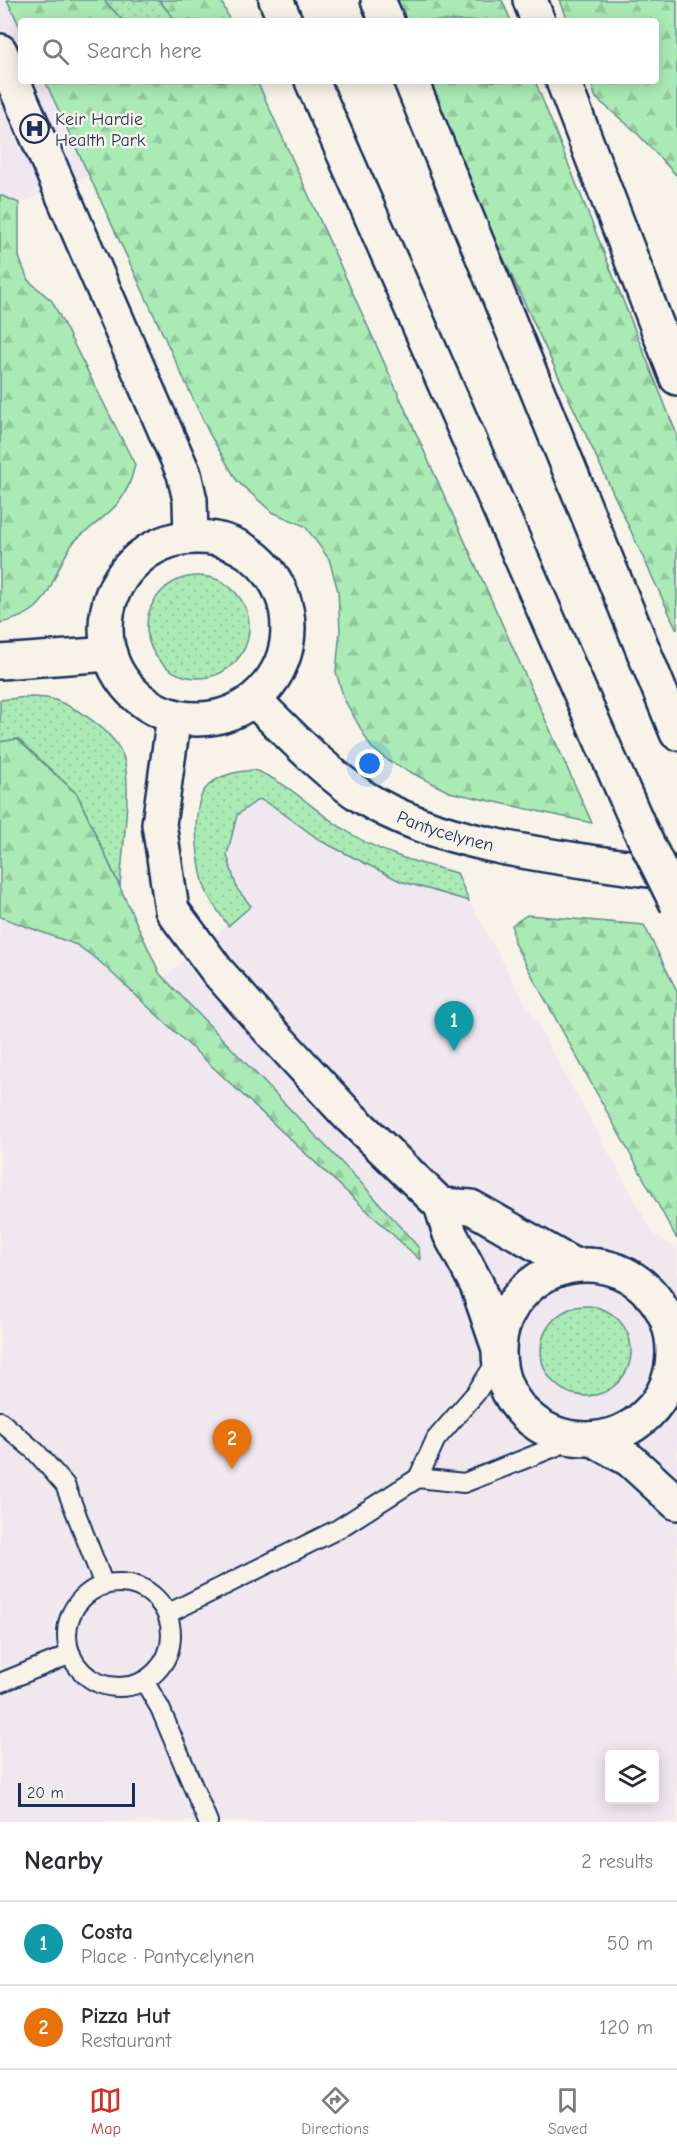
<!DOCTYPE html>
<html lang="en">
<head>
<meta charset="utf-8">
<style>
  body { margin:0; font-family:"Comic Neue",sans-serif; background:#f2f2f3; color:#2b2b33 }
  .controls { position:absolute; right:18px; bottom:18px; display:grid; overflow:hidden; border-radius:6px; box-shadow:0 3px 15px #0003 }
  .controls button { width:54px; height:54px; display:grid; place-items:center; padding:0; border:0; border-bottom:2px solid #e1e1e2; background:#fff; color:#2b2b33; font:30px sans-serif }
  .scale { position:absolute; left:18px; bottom:15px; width:117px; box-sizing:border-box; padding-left:6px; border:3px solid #1b2f5e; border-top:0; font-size:16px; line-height:21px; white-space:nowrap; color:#1b2f5e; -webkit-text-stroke:4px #f7f3e8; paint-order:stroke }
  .you { position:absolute; left:370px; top:764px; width:21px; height:21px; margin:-15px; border:4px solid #fff; border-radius:50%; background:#1a73e8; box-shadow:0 0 0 9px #1a73e833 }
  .badge { display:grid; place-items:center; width:39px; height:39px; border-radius:50%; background:#d93025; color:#fff; font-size:20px; font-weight:700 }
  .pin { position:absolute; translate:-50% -50px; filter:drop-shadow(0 2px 3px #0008) }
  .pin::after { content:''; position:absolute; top:32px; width:21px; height:18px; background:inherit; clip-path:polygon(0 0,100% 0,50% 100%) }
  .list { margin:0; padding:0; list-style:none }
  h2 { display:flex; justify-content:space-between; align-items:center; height:78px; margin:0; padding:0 24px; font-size:26px }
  h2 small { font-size:20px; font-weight:400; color:#7c7c81 }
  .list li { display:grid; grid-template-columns:39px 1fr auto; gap:18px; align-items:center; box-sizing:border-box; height:84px; padding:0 24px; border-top:2px solid #e1e1e2 }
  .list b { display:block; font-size:22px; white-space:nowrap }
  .list p { margin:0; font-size:20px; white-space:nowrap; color:#7c7c81 }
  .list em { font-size:20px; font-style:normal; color:#7c7c81 }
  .icon { flex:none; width:33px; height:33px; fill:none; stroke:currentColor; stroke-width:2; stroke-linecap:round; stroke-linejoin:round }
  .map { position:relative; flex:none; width:677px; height:1822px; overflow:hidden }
  .search { position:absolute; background:#fff; box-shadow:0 3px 15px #0003; left:18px; right:18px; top:18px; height:66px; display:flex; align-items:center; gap:15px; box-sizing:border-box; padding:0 21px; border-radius:6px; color:#7c7c81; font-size:22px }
  .sheet { height:246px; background:#fff }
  nav { display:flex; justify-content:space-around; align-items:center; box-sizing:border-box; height:84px; border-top:2px solid #e1e1e2; background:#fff; font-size:16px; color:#7c7c81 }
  nav a { display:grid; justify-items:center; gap:3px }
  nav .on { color:#d93025 }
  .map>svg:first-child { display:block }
  .built { fill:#f0e8ef; fill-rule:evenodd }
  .green { fill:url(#green-dots); stroke:#628d8a; stroke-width:1.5 }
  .forest { fill:url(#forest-firs); stroke:#628d8a; stroke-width:1.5 }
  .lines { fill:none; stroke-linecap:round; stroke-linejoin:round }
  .lane-casing { stroke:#1b2f5e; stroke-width:22 }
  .street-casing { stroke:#1b2f5e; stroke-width:38 }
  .highway-casing { stroke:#1b2f5e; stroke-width:38 }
  .lane { stroke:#f7f3e8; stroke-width:18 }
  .street { stroke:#f7f3e8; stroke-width:33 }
  .highway { stroke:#f7f3e8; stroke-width:33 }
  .highway-bridge-casing { stroke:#1b2f5e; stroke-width:38; stroke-linecap:butt }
  .highway-bridge { stroke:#f7f3e8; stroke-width:33 }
  .labels { text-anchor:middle; stroke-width:5; stroke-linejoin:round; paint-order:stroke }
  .poi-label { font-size:18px; fill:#1b2f5e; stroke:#f7f3e8; text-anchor:start }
  .street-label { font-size:18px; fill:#1b2f5e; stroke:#f7f3e8 }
</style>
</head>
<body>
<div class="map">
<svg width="677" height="1822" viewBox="0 0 677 1822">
  <defs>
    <pattern id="green-dots" width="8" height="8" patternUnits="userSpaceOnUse" patternTransform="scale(1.5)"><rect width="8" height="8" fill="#aaebb5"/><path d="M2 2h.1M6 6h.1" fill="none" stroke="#92ca9e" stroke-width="1.8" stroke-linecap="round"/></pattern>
    <pattern id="forest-firs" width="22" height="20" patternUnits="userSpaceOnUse" patternTransform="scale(1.5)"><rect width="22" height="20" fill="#aaebb5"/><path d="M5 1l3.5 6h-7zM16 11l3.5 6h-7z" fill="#92ca9e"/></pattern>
  </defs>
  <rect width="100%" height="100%" fill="#f7f3e8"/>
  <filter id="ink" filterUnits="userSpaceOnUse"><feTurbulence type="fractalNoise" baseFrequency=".0167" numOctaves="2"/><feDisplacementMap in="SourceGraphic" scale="12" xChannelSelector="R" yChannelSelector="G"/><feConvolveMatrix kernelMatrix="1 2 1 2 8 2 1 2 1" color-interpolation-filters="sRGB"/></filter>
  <g filter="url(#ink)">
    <path class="built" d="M0,0H7L21,29V81H45L90,176L19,203L0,195Z
      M259,799L400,881L469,901L654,1235L677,1248V1822H0V917L77,945L99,961L139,998L251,906L237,889L227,855L237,815ZM610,1754H654V1800H610Z"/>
    <path class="green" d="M104,0H159L176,21H123Z
      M147 627a51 51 0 1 1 102 0a51 51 0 1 1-102 0Z
      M28,697C36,697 47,697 55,700C81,710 119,734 125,763C131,797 122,851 120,887L77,794L18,739L0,742V700Z
      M254,770C288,782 312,809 342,828C376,852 417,863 457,873L469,901L400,881L321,841L273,806L259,799L237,815L227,855L237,889L251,906L228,926C222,916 213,905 208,895C197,873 189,805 207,787C219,774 237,772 254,770Z
      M541 1351a45 45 0 1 1 90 0a45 45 0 1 1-90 0Z"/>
    <path class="forest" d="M7,0H104L123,21H21V29Z
      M159,0H221L230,21H176Z
      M395,0H502L511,21H403Z
      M560,0H677V176L635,131L596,98L590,81H656V21H568Z
      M45,81H257L592,823L449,792L389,761L371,747L344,699L336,672L340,631L338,591L329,559L305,526L272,512L237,481L209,433Z
      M428,81H535L677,435V630L476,199Z
      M0,195L19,203V257L28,280L52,301L135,465C127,500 115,508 88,530C82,535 74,540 71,546C46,584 54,612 0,623Z
      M17,739L77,794L160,974L365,1187L419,1248L420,1260L99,961L77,945L0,917V742Z
      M527,915L644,925L677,991V1239L514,943L512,925Z"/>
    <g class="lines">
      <defs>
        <path id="lane" d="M0,1421L36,1452L65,1485L104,1585
          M418,1478L464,1483L575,1439
          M67 1635a52 52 0 1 1 104 0a52 52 0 1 1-104 0Z
          M167,1614L338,1529L418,1478L436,1439L476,1393L499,1358
          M144,1681L160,1708L208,1822
          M0,1683L71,1654"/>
        <g id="street">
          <path d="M530,0L538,21"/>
          <path d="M0,51L184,474L190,500L191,537"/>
          <path d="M563,81L677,378"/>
          <circle cx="197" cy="628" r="91"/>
          <path d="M0,662L110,654"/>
          <path id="s1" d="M254,700C289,733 323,771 363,797C444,849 582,860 677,874"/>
          <path d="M174,716L159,824L172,910L218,972L273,1034L347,1114L441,1205L450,1234L477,1285L498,1346"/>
          <path d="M441,1205L471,1207L573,1265"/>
          <circle cx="586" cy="1352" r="87"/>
          <path d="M593,1439L630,1460L677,1503"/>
        </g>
        <path id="highway" d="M276,0L285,21
          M378,0L387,21
          M312,81L640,829
          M411,81L677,733"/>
      </defs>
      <use href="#lane" class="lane-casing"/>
      <use href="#street" class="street-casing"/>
      <use href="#highway" class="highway-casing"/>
      <use href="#lane" class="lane"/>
      <use href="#street" class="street"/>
      <use href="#highway" class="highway"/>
      <defs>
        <path id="highway-bridge" d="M640,829L677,904"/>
      </defs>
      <use href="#highway-bridge" class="highway-bridge-casing"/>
      <use href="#highway-bridge" class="highway-bridge"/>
    </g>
  </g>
  <defs>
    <symbol id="hospital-ring" viewBox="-11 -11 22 22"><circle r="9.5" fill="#f7f3e8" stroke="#1b2f5e" stroke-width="1.5"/><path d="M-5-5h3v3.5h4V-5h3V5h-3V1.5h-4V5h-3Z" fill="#1b2f5e"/></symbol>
  </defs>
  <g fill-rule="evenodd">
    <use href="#hospital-ring" x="18" y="112" width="33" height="33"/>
  </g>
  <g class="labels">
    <g class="poi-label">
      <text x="55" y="125">Keir Hardie<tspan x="55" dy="21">Health Park</tspan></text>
    </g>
    <g class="street-label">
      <text dy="6" stroke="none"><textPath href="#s1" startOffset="236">Pantycelynen</textPath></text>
    </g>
  </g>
</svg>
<div class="controls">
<button><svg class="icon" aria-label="layers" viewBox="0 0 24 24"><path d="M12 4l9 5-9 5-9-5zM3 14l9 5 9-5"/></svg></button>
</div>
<div class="scale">20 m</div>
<div class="you"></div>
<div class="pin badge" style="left:454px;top:1051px;background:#0f9aa8">1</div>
<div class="pin badge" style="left:232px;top:1469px;background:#e8710a">2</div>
<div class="search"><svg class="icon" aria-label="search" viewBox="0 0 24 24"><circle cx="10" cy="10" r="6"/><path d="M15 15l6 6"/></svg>Search here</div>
</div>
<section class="sheet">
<h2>Nearby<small>2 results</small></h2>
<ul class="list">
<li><span class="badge" style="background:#0f9aa8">1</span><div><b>Costa</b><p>Place · Pantycelynen</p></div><em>50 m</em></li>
<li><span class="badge" style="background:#e8710a">2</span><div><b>Pizza Hut</b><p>Restaurant</p></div><em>120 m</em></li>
</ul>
</section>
<nav>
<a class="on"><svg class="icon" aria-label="map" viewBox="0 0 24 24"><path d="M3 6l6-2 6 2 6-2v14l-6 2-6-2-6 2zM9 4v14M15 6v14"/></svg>Map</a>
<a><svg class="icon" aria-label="directions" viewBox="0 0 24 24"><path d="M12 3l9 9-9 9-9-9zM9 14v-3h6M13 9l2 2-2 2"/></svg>Directions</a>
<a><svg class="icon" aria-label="saved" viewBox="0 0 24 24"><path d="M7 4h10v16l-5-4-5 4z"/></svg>Saved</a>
</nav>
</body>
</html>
